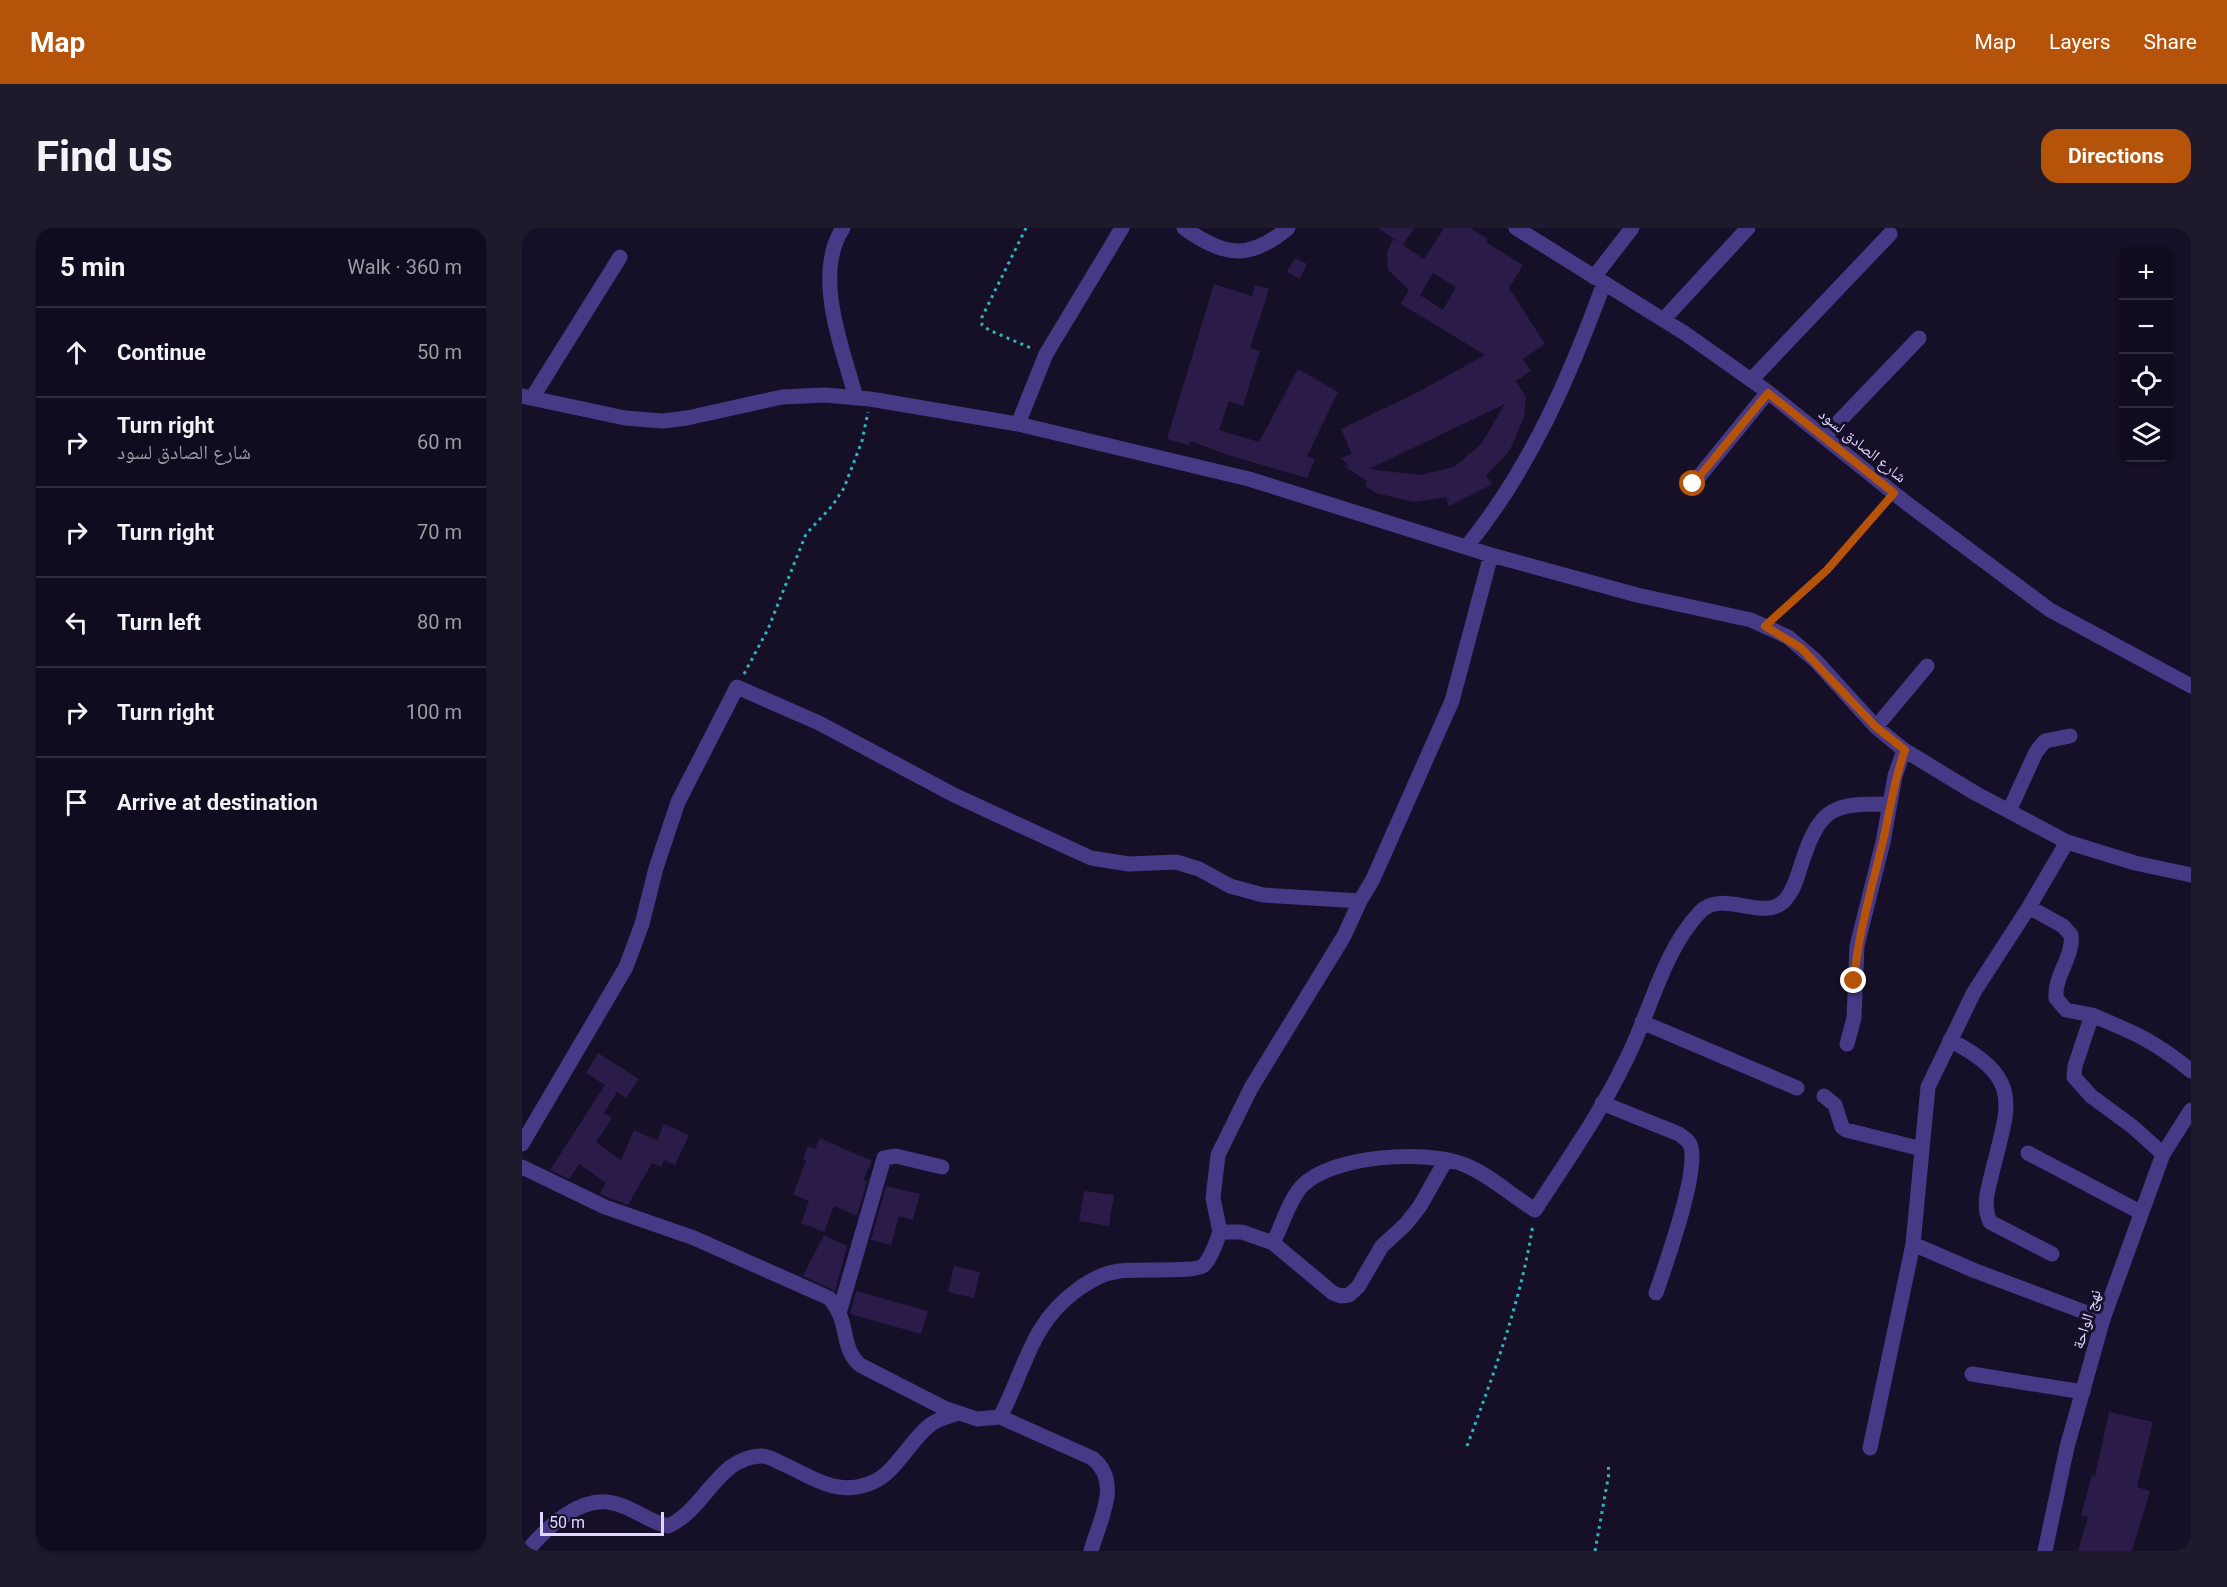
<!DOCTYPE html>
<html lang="en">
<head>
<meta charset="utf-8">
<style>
  body { margin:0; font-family:Roboto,"Noto Naskh Arabic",sans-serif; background:#1e192b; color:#f1f3f6 }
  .controls { position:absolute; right:18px; top:18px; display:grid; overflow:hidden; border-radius:12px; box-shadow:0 2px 4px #0004 }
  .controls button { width:54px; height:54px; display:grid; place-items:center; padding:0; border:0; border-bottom:2px solid #302b3c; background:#100b1e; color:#f1f3f6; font:30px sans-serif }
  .scale { position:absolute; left:18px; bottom:15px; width:124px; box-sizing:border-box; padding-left:6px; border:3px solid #e0d6ff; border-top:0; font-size:16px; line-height:21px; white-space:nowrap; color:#e0d6ff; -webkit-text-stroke:4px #160f28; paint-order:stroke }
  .stop { position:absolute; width:18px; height:18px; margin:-14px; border:4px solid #b45309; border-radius:50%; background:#fff }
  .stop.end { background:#b45309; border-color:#fff; box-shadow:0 2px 6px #0008 }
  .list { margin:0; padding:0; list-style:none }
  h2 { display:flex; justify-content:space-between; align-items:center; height:78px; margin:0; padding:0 24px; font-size:26px }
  h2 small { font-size:20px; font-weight:400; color:#9c9ba4 }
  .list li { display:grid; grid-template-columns:39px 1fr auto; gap:18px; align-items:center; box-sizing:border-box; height:90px; padding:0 24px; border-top:2px solid #302b3c }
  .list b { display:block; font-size:22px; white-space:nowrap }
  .list p { margin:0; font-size:20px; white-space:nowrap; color:#9c9ba4 }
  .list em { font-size:20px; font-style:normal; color:#9c9ba4 }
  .icon { flex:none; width:33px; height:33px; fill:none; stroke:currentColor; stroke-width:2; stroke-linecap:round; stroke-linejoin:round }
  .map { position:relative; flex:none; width:1669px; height:1323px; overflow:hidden; border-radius:18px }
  header { display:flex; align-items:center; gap:36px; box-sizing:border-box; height:84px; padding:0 30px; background:#b45309; color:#fff }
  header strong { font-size:28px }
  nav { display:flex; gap:33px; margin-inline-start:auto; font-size:21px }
  .intro { display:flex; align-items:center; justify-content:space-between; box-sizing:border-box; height:144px; padding:0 36px }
  h1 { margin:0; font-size:42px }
  .button { padding:15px 27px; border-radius:18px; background:#b45309; color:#fff; font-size:21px; font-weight:700 }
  main { display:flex; gap:36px; padding:0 36px }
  aside { flex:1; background:#100b1e; border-radius:18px; box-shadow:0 2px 4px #0004 }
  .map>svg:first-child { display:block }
  .building { fill:#2a1b49; fill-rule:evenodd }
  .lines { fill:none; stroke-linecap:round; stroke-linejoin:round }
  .path { stroke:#2eb4bb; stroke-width:3; stroke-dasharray:3 4.5; stroke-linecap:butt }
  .minor { stroke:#463a87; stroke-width:15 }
  .tertiary { stroke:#463a87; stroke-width:15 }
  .route { stroke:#b45309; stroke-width:8 }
  .labels { text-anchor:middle; stroke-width:6; stroke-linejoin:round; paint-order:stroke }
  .street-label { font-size:16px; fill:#e0d6ff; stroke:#160f28 }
</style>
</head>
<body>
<header>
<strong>Map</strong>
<nav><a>Map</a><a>Layers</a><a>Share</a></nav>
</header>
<div class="intro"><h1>Find us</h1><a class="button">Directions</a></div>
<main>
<aside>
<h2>5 min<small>Walk · 360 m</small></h2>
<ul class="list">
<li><svg class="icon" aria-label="ahead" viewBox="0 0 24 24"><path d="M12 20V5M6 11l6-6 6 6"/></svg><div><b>Continue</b></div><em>50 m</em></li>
<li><svg class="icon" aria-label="right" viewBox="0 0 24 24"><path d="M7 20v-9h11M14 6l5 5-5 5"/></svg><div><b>Turn right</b><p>شارع الصادق لسود</p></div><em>60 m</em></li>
<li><svg class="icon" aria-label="right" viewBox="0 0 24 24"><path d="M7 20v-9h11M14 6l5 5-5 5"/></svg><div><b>Turn right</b></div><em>70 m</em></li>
<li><svg class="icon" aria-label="left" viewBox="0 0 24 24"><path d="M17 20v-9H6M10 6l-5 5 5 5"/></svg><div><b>Turn left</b></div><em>80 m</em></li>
<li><svg class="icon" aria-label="right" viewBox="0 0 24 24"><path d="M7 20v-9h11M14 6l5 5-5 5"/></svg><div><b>Turn right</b></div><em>100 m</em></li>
<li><svg class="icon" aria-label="arrive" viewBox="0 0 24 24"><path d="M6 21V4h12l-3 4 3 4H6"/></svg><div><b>Arrive at destination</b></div></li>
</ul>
</aside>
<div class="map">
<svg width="1669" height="1323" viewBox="0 0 1669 1323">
  <rect width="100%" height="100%" fill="#160f28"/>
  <path class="building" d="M856,0H892L881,17Z
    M922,0H948L966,11L964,14L1001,37L987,60L1023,116L1001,131L1009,143L994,153L1004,169L1002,189L988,222L964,248L971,256L927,278L924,269L892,274L854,265L843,258L845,253L821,237L827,238L819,230L830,226L819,201L896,164L963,127L879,76L887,62L866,42L865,24L871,11L902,31ZM911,45L934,59L921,82L898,67ZM983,176L959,216L932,239L898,247L847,241Z
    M773,30L785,36L778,51L765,44Z
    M692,56L730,68L733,57L747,61L728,120L738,123L721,178L707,173L697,202L737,214L776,141L816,164L785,228L793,231L785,250L706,227L668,213L667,217L645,211Z
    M76,825L117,851L104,870L95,864L82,885L90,890L74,914L99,932L112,902L135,912L142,896L167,907L153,937L142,932L139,939L130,935L106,977L78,966L84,955L57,936L47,951L28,942L83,857L64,845Z
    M298,910L350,933L341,952L345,953L335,988L312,978L302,1004L279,995L287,973L271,966L284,933L281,931L286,918L293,921Z
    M364,958L398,966L391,992L377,988L369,1017L349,1012Z
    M562,963L592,967L587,998L557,993Z
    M302,1007L325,1018L313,1063L281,1048Z
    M432,1038L458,1044L452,1070L426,1064Z
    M334,1063L406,1083L399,1106L328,1086Z
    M1587,1184L1631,1194L1615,1259L1628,1263L1610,1323H1556L1566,1289L1559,1287L1570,1247L1573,1248Z"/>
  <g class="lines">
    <path class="path" d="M504,0L460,89V97L467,102L511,121
      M1255,387L1305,342L1363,276
      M222,446L246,401L284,306L310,278L322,260L340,213L346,184
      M945,1218C972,1145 999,1073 1011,996
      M1073,1323L1087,1245L1086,1235"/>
    <path class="minor" d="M321,0C290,47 321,121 334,170
      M662,0C702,28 727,33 766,0
      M994,0L1164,106L1246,164L1383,274L1528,382L1669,458
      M1072,49L1110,0
      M1141,92L1226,0
      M1229,152L1368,6
      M0,168L103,190L141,193L165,190L260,169L303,167L348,171L496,196L727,251L969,327L1115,367L1229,392L1266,409L1294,433L1354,499L1382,522L1453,565L1545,614L1613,635L1669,647
      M10,170L98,29
      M496,196L524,126L600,0
      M1302,209L1397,110
      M1171,256L1246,164
      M945,318C1008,241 1048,148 1082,55
      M1354,499L1405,438
      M1487,583L1514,524L1523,513L1548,508
      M1507,679L1541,698L1549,707C1552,728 1532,748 1534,770L1544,782L1570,787L1553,838L1552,849L1569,868L1611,899L1641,926
      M1570,787C1613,805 1633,813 1669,843
      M1120,794L1275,860
      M1428,812C1504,852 1486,877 1469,949C1465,965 1461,978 1468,994L1530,1026
      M1325,816L1332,790L1335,718L1361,614L1373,548L1382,522
      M1302,868L1313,877L1320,899L1324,902L1400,921
      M1080,875L1157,906C1162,910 1167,912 1169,919C1176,947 1144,1035 1134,1065
      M0,916L104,739L120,696L134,640L156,574L215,459L297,495L432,567L569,630L607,636L654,634L677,641L708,658L741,667L838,673L851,651L930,473L969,327
      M1506,925L1618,984
      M0,939L83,979L172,1010L307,1070C329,1094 317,1118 338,1137L422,1180L455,1191L478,1189L570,1230C601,1254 577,1293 569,1323
      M698,1004L691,970L696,927L729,860L822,708L838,673
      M751,1015C760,998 767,972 780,958C810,927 905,921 943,937C968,947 990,968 1013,982C1044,934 1078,886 1103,834C1129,784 1139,726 1178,684C1201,660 1243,696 1264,671C1273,660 1276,646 1280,634C1299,577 1312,576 1367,576
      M1391,1016L1451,1042L1581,1091
      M318,1082L362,930L374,928L420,939
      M1450,1146L1561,1164
      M478,1189C504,1140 508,1096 555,1062C567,1053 582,1045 597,1043C614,1040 674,1045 682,1037C690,1029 694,1014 698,1004H720L751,1015L811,1065L819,1068L827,1067L836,1059L860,1018L884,996L898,978L924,932
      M1348,1220L1391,1016L1406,859L1452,764L1507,679L1545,614
      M5,1323C25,1299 60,1265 95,1276C113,1281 127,1294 146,1298C183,1282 195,1230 238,1228C245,1227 253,1232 259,1235C291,1249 313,1269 349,1255C374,1245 388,1212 408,1197C415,1191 428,1188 437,1185"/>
    <path class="tertiary" d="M1523,1323L1545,1219L1581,1091L1641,926L1669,882"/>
  </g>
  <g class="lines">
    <path class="route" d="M1171,256L1246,165L1372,265L1305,342L1243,398L1279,420L1354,499L1383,522C1371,554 1368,585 1360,617C1349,663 1336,706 1332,753"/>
  </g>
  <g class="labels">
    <g class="street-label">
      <text transform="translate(1341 217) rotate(39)" y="6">شارع الصادق لسود</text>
      <text transform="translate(1564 1091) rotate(-72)" y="6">نهج الواحة</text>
    </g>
  </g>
</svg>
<div class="controls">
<button>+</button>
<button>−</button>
<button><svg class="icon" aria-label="locate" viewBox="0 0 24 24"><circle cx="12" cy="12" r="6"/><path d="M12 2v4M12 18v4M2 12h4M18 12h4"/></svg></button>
<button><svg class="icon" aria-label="layers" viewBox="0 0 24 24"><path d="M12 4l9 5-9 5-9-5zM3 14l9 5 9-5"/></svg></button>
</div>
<div class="scale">50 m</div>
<div class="stop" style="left:1171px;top:256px"></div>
<div class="stop end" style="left:1332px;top:753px"></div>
</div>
</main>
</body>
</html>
